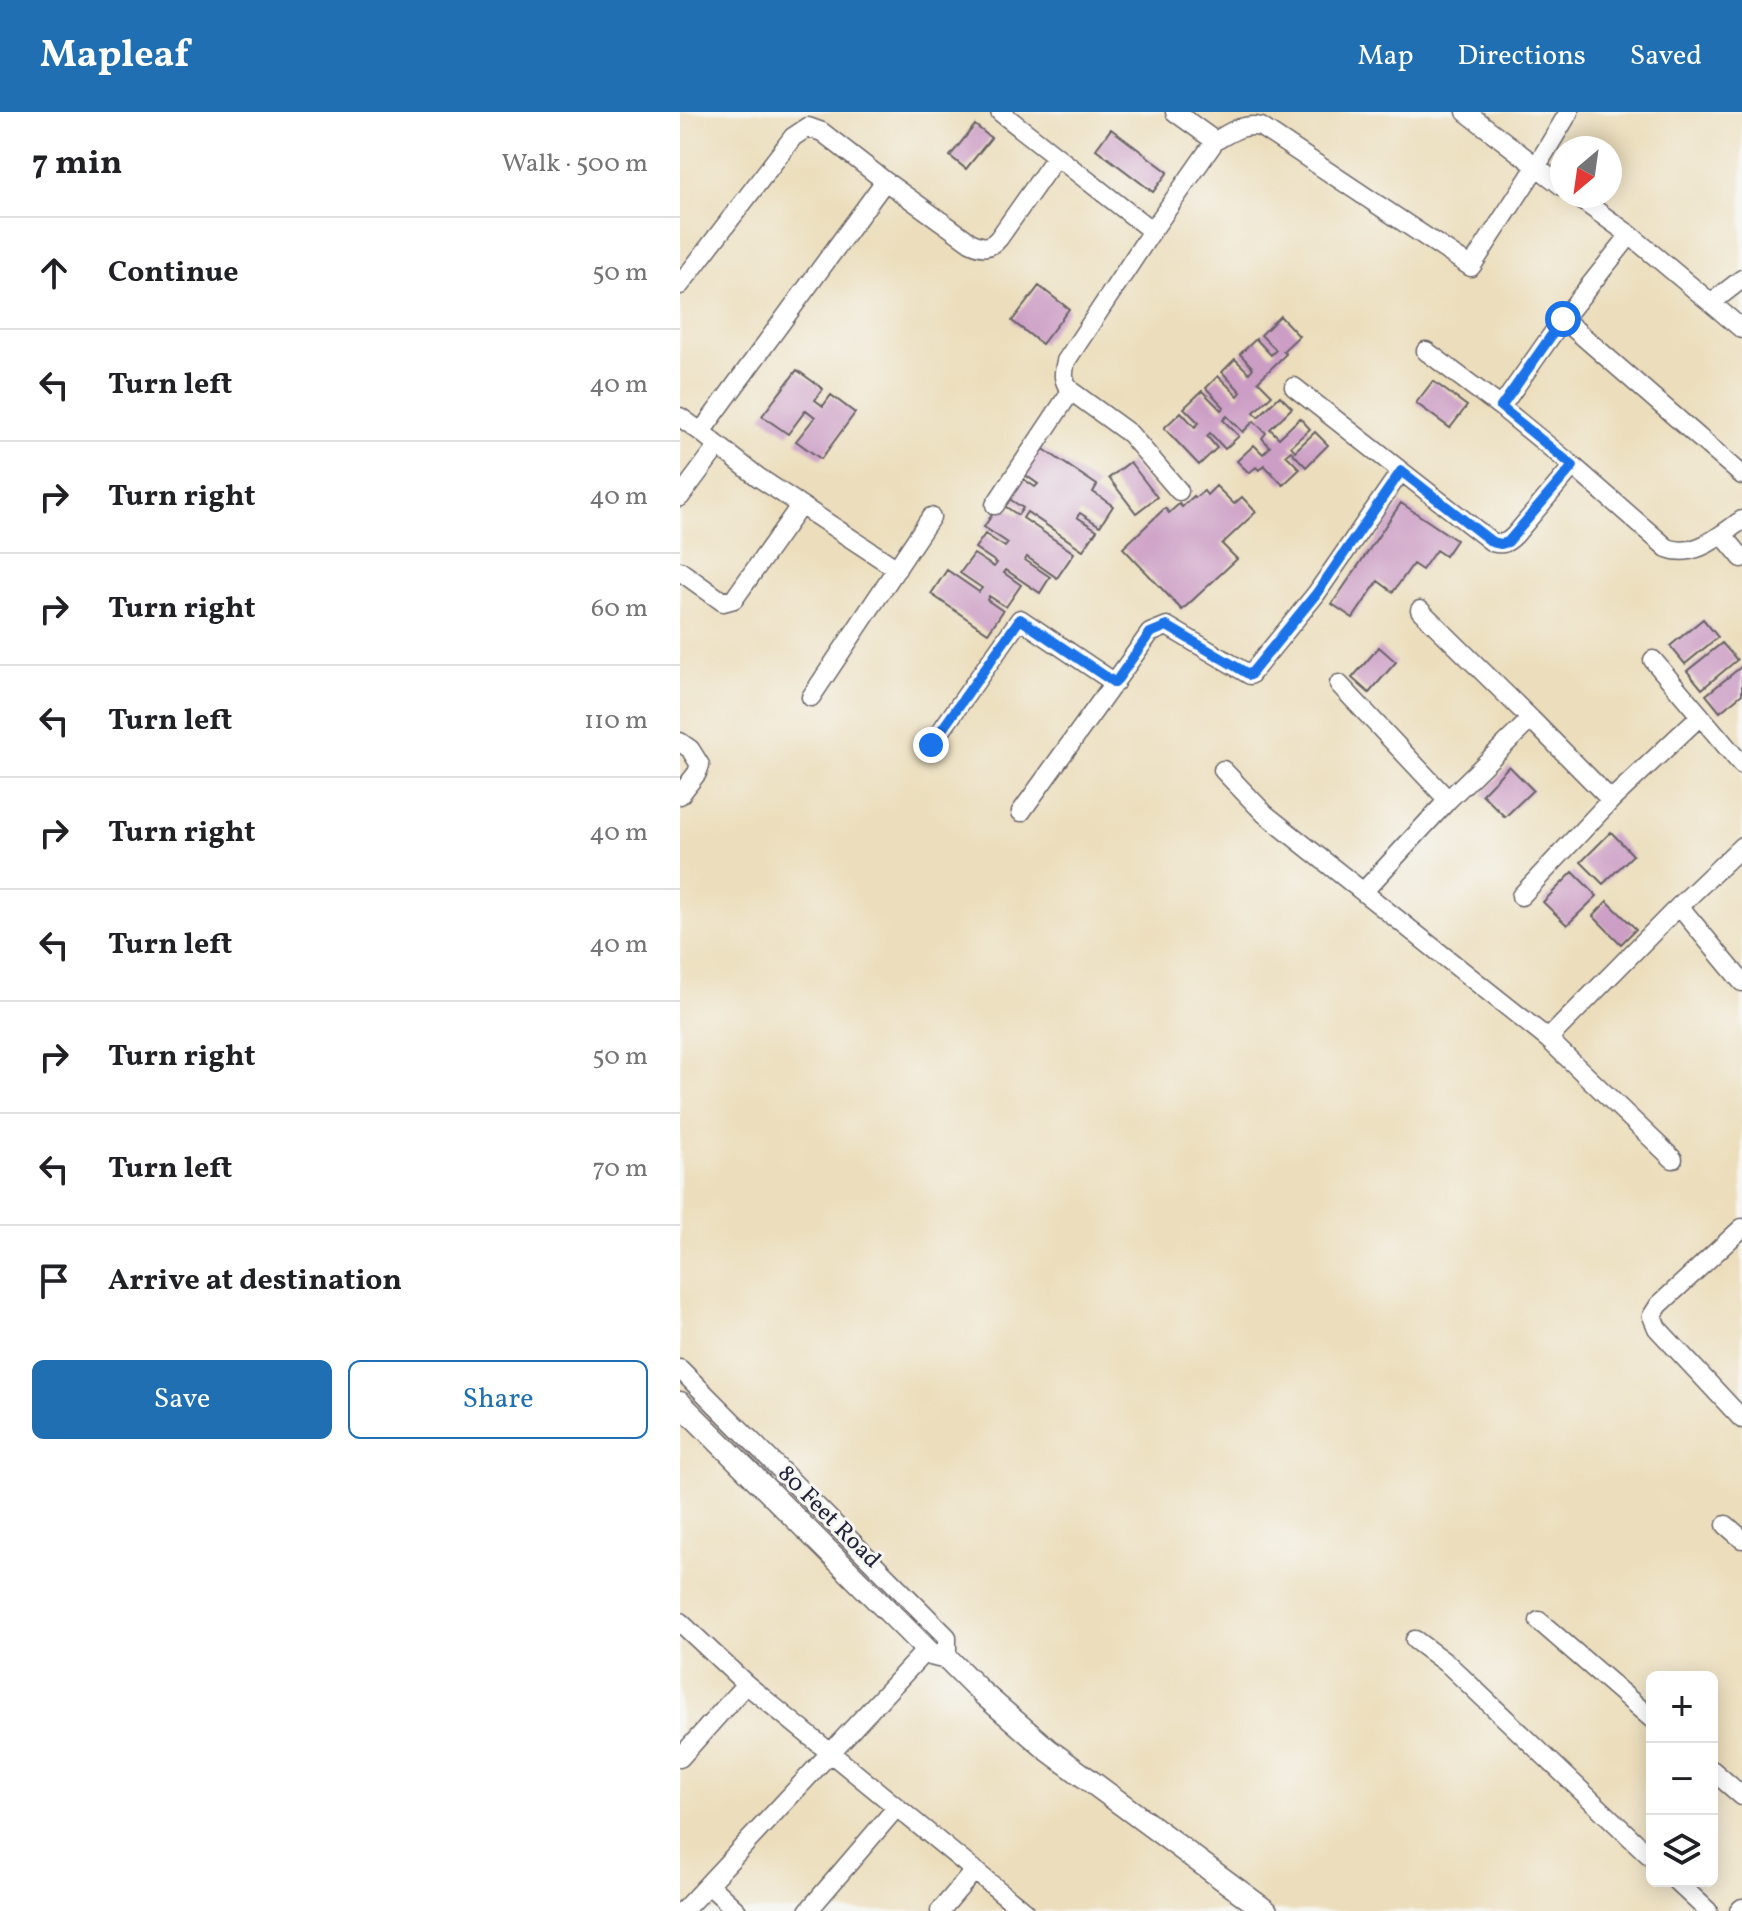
<!DOCTYPE html>
<html lang="en">
<head>
<meta charset="utf-8">
<style>
  body { margin:0; font-family:Vollkorn,serif; background:#f6f6f6; color:#202124 }
  .controls { position:absolute; right:24px; bottom:24px; display:grid; overflow:hidden; border-radius:12px; box-shadow:0 4px 20px #0003 }
  .controls button { width:72px; height:72px; display:grid; place-items:center; padding:0; border:0; border-bottom:2px solid #e0e0e0; background:#fff; color:#202124; font:40px sans-serif }
  .compass { position:absolute; left:870px; top:24px; width:72px; height:72px; border-radius:50%; background:#fff; box-shadow:0 4px 20px #0003; rotate:209deg }
  .stop { position:absolute; width:24px; height:24px; margin:-18px; border:6px solid #1a73e8; border-radius:50%; background:#fff }
  .stop.end { background:#1a73e8; border-color:#fff; box-shadow:0 2px 8px #0008 }
  .list { margin:0; padding:0; list-style:none }
  h2 { display:flex; justify-content:space-between; align-items:center; height:104px; margin:0; padding:0 32px; font-size:34px }
  h2 small { font-size:26px; font-weight:400; color:#757577 }
  .list li { display:grid; grid-template-columns:52px 1fr auto; gap:24px; align-items:center; box-sizing:border-box; height:112px; padding:0 32px; border-top:2px solid #e0e0e0 }
  .list b { display:block; font-size:30px; white-space:nowrap }
  .list em { font-size:26px; font-style:normal; color:#757577 }
  .actions { display:flex; gap:16px; padding:24px 32px }
  .actions a { flex:1; padding:18px 0; border:2px solid #1f6fb2; border-radius:12px; text-align:center; font-size:28px; color:#1f6fb2 }
  .actions .main { background:#1f6fb2; color:#fff }
  .icon { flex:none; width:44px; height:44px; fill:none; stroke:currentColor; stroke-width:2; stroke-linecap:round; stroke-linejoin:round }
  .map { position:relative; flex:none; width:1062px; height:1799px; overflow:hidden }
  header { display:flex; align-items:center; gap:48px; box-sizing:border-box; height:112px; padding:0 40px; background:#1f6fb2; color:#fff }
  header strong { font-size:38px }
  nav { display:flex; gap:44px; margin-inline-start:auto; font-size:28px }
  main { display:flex }
  aside { flex:1; background:#fff }
  .map>svg:first-child { display:block }
  .building { fill:#cc9dc5 }
  .lines { fill:none; stroke-linecap:round; stroke-linejoin:round }
  .minor-casing { stroke:#696468; stroke-width:21 }
  .tertiary-casing { stroke:#696468; stroke-width:25 }
  .minor { stroke:#fff; stroke-width:18 }
  .tertiary { stroke:#fff; stroke-width:22 }
  .route { stroke:#1a73e8; stroke-width:10 }
  .labels { text-anchor:middle; stroke-width:6; stroke-linejoin:round; paint-order:stroke }
  .street-label { font-size:24px; fill:#22223b; stroke:#f6f6f2 }
</style>
</head>
<body>
<header>
<strong>Mapleaf</strong>
<nav><a>Map</a><a>Directions</a><a>Saved</a></nav>
</header>
<main>
<aside>
<h2>7 min<small>Walk · 500 m</small></h2>
<ul class="list">
<li><svg class="icon" aria-label="ahead" viewBox="0 0 24 24"><path d="M12 20V5M6 11l6-6 6 6"/></svg><div><b>Continue</b></div><em>50 m</em></li>
<li><svg class="icon" aria-label="left" viewBox="0 0 24 24"><path d="M17 20v-9H6M10 6l-5 5 5 5"/></svg><div><b>Turn left</b></div><em>40 m</em></li>
<li><svg class="icon" aria-label="right" viewBox="0 0 24 24"><path d="M7 20v-9h11M14 6l5 5-5 5"/></svg><div><b>Turn right</b></div><em>40 m</em></li>
<li><svg class="icon" aria-label="right" viewBox="0 0 24 24"><path d="M7 20v-9h11M14 6l5 5-5 5"/></svg><div><b>Turn right</b></div><em>60 m</em></li>
<li><svg class="icon" aria-label="left" viewBox="0 0 24 24"><path d="M17 20v-9H6M10 6l-5 5 5 5"/></svg><div><b>Turn left</b></div><em>110 m</em></li>
<li><svg class="icon" aria-label="right" viewBox="0 0 24 24"><path d="M7 20v-9h11M14 6l5 5-5 5"/></svg><div><b>Turn right</b></div><em>40 m</em></li>
<li><svg class="icon" aria-label="left" viewBox="0 0 24 24"><path d="M17 20v-9H6M10 6l-5 5 5 5"/></svg><div><b>Turn left</b></div><em>40 m</em></li>
<li><svg class="icon" aria-label="right" viewBox="0 0 24 24"><path d="M7 20v-9h11M14 6l5 5-5 5"/></svg><div><b>Turn right</b></div><em>50 m</em></li>
<li><svg class="icon" aria-label="left" viewBox="0 0 24 24"><path d="M17 20v-9H6M10 6l-5 5 5 5"/></svg><div><b>Turn left</b></div><em>70 m</em></li>
<li><svg class="icon" aria-label="arrive" viewBox="0 0 24 24"><path d="M6 21V4h12l-3 4 3 4H6"/></svg><div><b>Arrive at destination</b></div></li>
</ul>
<div class="actions"><a class="main">Save</a><a>Share</a></div>
</aside>
<div class="map">
<svg width="1062" height="1799" viewBox="0 0 1062 1799">
  <rect width="100%" height="100%" fill="#f6f6f2"/>
  <filter id="ink" filterUnits="userSpaceOnUse"><feTurbulence type="fractalNoise" baseFrequency=".0125" numOctaves="2"/><feDisplacementMap in="SourceGraphic" scale="16" xChannelSelector="R" yChannelSelector="G"/><feConvolveMatrix kernelMatrix="1 2 1 2 8 2 1 2 1" color-interpolation-filters="sRGB"/></filter>
  <filter id="wash" filterUnits="userSpaceOnUse"><feTurbulence type="fractalNoise" baseFrequency=".006" numOctaves="4" result="noise"/><feDisplacementMap in="SourceGraphic" scale="32" xChannelSelector="R" yChannelSelector="G"/><feGaussianBlur stdDeviation="1.8" result="paint"/><feColorMatrix in="noise" values="0 0 0 0 0 0 0 0 0 0 0 0 0 0 0 0 0 1.4 0 .05"/><feComposite in="paint" operator="in"/></filter>
  <g filter="url(#wash)">
    <rect width="100%" height="100%" fill="#ecdebc"/>
    <g id="blocks">
      <path class="building" d="M295,13L311,26L286,57L270,44Z
        M431,17L488,60L473,80L416,37Z
        M359,174L389,197L362,232L332,209Z
        M600,204L619,224L603,239L606,242L578,269L592,283L574,300L578,305L600,284L612,296L590,317L599,326L620,306L630,317L611,334L615,339L635,320L648,333L626,355L611,339L606,343L620,357L603,373L584,353L579,358L576,355L569,361L557,349L574,333L583,342L590,335L582,326L586,321L574,309L563,320L547,304L543,308L559,324L545,337L530,321L527,324L537,336L519,353L484,316L501,300L515,315L519,311L504,296L522,279L541,298L544,295L526,276L538,264L558,284L561,280L542,260L555,247L569,261L573,256L560,242L576,227L591,243L596,238L581,223Z
        M117,258L143,277L135,288L143,294L151,283L175,301L141,347L116,329L135,305L126,298L108,322L82,304Z
        M753,269L787,294L770,316L736,291Z
        M359,334L417,373L413,380L433,394L420,414L400,401L397,405L417,418L403,438L347,400L343,406L394,441L377,466L347,445L345,448L370,465L360,481L326,458L324,461L341,473L326,495L309,484L307,488L323,499L308,521L251,482L267,458L299,480L302,476L280,461L294,442L314,455L317,451L295,436L305,422L325,435L328,431L304,415L320,391L338,403L343,396L325,384L339,364L355,375L358,372L341,360Z
        M450,350L477,385L456,401L429,366Z
        M536,374L554,392L562,385L576,400L542,432L557,447L502,498L443,436L485,396L489,401L499,392L502,395L514,384L515,386L524,379L527,383Z
        M721,391L776,428L765,444L756,438L742,458L733,452L713,480L698,469L673,506L652,492Z
        M1023,507L1038,525L1005,552L990,534Z
        M1042,531L1057,548L1022,577L1007,559Z
        M699,535L716,550L689,581L672,566Z
        M1062,554V582L1040,600L1026,583Z
        M829,654L853,678L825,705L802,682Z
        M931,720L953,743L923,772L901,750Z
        M893,760L917,784L887,813L863,790Z
        M927,789L956,817L941,832L913,804Z"/>
    </g>
  </g>
  <g filter="url(#ink)">
    <use href="#blocks" fill-opacity="0" stroke="#696468" stroke-width="2"/>
    <g class="lines">
      <defs>
        <path id="minor" d="M320,0L472,119
          M495,0L535,29L472,119L386,249C383,262 382,268 391,279L450,322L499,379
          M786,0L882,74
          M535,29C551,20 563,11 581,15L791,155L856,55L889,0
          M896,84L950,123L1062,217
          M0,173L113,25L128,15L142,20L205,69
          M1031,191L1062,167
          M883,207L1062,363
          M746,239L821,295L893,354
          M614,275L721,359
          M821,295L883,207L950,123
          M0,305L21,320
          M0,385L38,334
          M315,393L391,279
          M1042,422L1062,446
          M217,457L78,365L21,320L205,69L290,130C302,136 310,137 319,126L376,45
          M0,459L43,490L54,487L120,394
          M740,498L851,607
          M973,548L1062,653
          M659,572L768,688
          M131,585L251,405
          M0,630L10,637L20,653L17,661L0,683
          M251,633L340,507L435,571
          M543,658L585,702L868,927L991,802L1062,734
          M341,700L470,521L487,514L570,563L636,482L721,359L812,430C823,433 827,431 835,423L893,354L987,436C1015,447 1040,423 1062,408
          M683,780L768,688L851,607L931,688L1020,604
          M841,784L931,688
          M999,794L1062,870
          M868,927L993,1047
          M1062,1116L979,1193L972,1204L977,1216L1062,1307
          M0,1257L267,1525V1546
          M1046,1413L1062,1427
          M859,1509L972,1607
          M0,1510L66,1572L344,1799
          M735,1528L770,1554L972,1746
          M0,1646L66,1572
          M1032,1658L1062,1684
          M996,1769L1028,1799
          M28,1772L57,1799
          M3,1799L247,1537
          M128,1799L216,1696
          M260,1799L294,1759
          M1059,1799L1062,1796"/>
        <path id="tertiary" d="M0,1291L251,1542L267,1546L301,1580L367,1637L586,1799"/>
      </defs>
      <use href="#minor" class="minor-casing"/>
      <use href="#tertiary" class="tertiary-casing"/>
      <use href="#minor" class="minor"/>
      <use href="#tertiary" class="tertiary"/>
    </g>
  </g>
  <g class="lines" filter="url(#ink)">
    <path class="route" d="M251,633L340,507L435,571L470,521L487,514L570,563L636,482L721,359L812,430L821,432L828,430L893,354L821,295L883,207"/>
  </g>
  <g class="labels">
    <g class="street-label">
      <text transform="translate(150 1404) rotate(45)" y="8">80 Feet Road</text>
    </g>
  </g>
</svg>
<div class="controls">
<button>+</button>
<button>−</button>
<button><svg class="icon" aria-label="layers" viewBox="0 0 24 24"><path d="M12 4l9 5-9 5-9-5zM3 14l9 5 9-5"/></svg></button>
</div>
<svg class="compass" viewBox="-18 -18 36 36"><path d="M0-13l5 13h-10z" fill="#e53935"/><path d="M0 13l5-13h-10z" fill="#757577"/></svg>
<div class="stop" style="left:883px;top:207px"></div>
<div class="stop end" style="left:251px;top:633px"></div>
</div>
</main>
</body>
</html>
